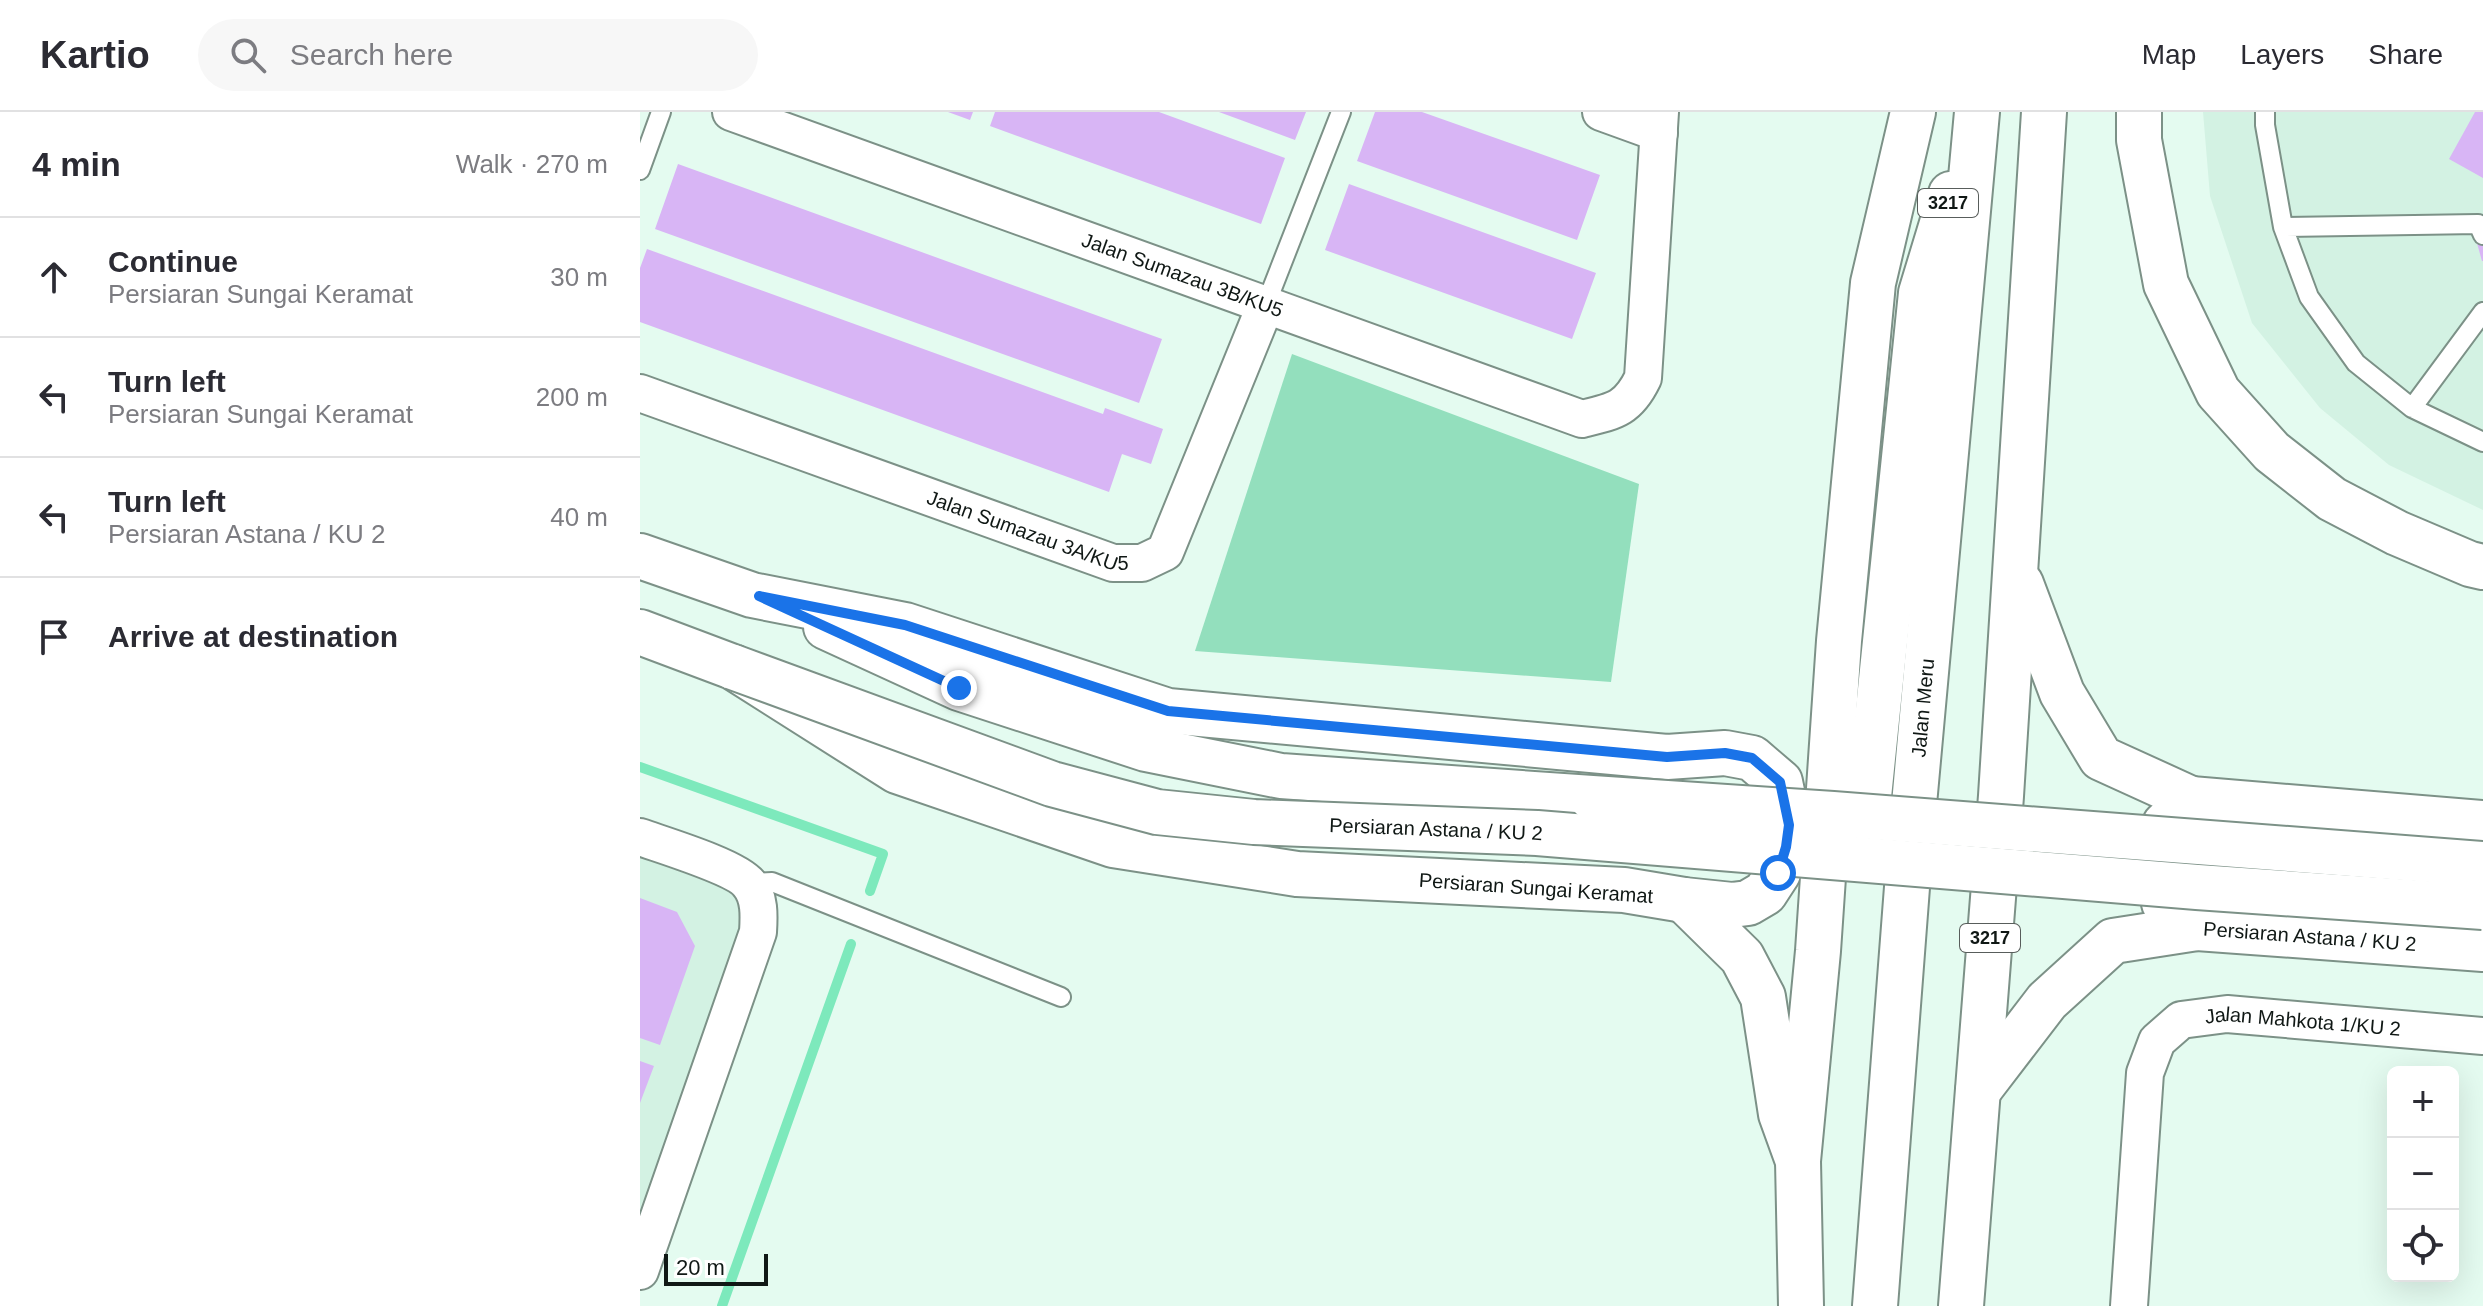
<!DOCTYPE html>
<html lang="en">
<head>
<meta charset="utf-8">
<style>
  body { margin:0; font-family:Arial,sans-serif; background:#f7f7f7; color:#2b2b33 }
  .controls { position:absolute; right:24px; bottom:24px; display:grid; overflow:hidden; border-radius:12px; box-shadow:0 8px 32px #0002 }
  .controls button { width:72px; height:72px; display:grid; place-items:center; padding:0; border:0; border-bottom:2px solid #e1e1e2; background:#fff; color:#2b2b33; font:40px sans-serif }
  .scale { position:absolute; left:24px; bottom:20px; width:104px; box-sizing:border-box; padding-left:8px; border:4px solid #101815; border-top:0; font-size:22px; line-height:28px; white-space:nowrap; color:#101815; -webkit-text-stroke:6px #fff; paint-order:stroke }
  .stop { position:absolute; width:24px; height:24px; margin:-18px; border:6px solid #1a73e8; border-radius:50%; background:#fff }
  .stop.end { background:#1a73e8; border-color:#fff; box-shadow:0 2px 8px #0008 }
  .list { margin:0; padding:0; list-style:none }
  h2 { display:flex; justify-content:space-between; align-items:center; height:104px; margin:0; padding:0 32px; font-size:34px }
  h2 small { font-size:26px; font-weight:400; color:#7c7c81 }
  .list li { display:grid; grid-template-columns:52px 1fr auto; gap:24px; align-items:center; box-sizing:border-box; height:120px; padding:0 32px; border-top:2px solid #e1e1e2 }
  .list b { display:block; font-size:30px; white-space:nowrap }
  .list p { margin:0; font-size:26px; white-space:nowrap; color:#7c7c81 }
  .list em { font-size:26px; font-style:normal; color:#7c7c81 }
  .icon { flex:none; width:44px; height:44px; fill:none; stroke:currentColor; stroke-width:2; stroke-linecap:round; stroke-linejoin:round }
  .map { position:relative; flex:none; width:1843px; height:1194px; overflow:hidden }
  header { display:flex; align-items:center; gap:48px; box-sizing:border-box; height:112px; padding:0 40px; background:#fff; border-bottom:2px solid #e1e1e2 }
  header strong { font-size:38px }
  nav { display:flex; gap:44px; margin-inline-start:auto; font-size:28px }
  .search { width:560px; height:72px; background:#f7f7f7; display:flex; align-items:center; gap:20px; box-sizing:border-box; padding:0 28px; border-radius:44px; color:#7c7c81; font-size:30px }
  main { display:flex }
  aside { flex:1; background:#fff }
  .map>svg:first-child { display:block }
  .built { fill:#d3f2e3 }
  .green { fill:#93dfbd }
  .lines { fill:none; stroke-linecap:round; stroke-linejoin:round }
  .stream { stroke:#7de9bc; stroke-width:10 }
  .building { fill:#d8b5f5 }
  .lane-casing { stroke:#7c9187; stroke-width:22 }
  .street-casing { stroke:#7c9187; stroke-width:40 }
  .secondary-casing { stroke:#7c9187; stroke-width:48 }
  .highway-casing { stroke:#7c9187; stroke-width:48 }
  .lane { stroke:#fff; stroke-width:18 }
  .street { stroke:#fff; stroke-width:36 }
  .secondary { stroke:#fff; stroke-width:44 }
  .highway { stroke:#fff; stroke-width:44 }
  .secondary-bridge-casing { stroke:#7c9187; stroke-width:48; stroke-linecap:butt }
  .secondary-bridge { stroke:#fff; stroke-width:44 }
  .route { stroke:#1a73e8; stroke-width:10 }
  .labels { text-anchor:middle; stroke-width:7; stroke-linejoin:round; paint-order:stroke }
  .shield { fill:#fff; stroke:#585d5b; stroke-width:2 }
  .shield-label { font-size:18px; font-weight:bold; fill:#101815 }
  .street-label { font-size:20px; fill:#101815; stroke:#fff }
</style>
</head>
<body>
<header>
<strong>Kartio</strong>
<div class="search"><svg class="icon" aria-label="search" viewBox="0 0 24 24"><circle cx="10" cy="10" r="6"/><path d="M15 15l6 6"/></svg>Search here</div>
<nav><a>Map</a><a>Layers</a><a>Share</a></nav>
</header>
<main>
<aside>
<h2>4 min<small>Walk · 270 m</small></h2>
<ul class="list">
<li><svg class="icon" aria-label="ahead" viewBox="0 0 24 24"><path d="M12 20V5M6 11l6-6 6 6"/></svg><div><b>Continue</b><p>Persiaran Sungai Keramat</p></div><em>30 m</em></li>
<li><svg class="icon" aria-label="left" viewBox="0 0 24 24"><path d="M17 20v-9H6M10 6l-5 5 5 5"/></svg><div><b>Turn left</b><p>Persiaran Sungai Keramat</p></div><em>200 m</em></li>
<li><svg class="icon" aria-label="left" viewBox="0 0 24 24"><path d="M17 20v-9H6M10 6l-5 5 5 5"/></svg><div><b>Turn left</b><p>Persiaran Astana / KU 2</p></div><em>40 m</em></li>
<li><svg class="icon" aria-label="arrive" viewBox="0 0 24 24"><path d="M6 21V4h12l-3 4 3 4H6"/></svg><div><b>Arrive at destination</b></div></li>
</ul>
</aside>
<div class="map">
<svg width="1843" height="1194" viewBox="0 0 1843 1194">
  <rect width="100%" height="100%" fill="#e4fbf0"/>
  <path class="built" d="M1563,0H1843V398L1749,353L1680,296L1612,211L1570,84Z
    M0,745L94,779L106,798L104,821L0,1113Z"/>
  <path class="green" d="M652,242L999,372L971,570L555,539Z"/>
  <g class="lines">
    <path class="stream" d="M0,655L243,742L230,779
      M82,1194L211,832"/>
  </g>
  <path class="building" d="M308,0H333L330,8Z
    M355,0H519L645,46L621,112L350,14Z
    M579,0H666L655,28Z
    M735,0H782L960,63L937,128L717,49Z
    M1835,0H1843V66L1809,47Z
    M38,52L522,227L499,291L15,117Z
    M709,72L956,161L932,227L685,138Z
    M1843,114V149H1842L1833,117Z
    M7,137L463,302L465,296L523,317L511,352L482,342L469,380L0,210V156Z
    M0,786L37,800L55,834L20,933L0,926Z
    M0,949L14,954L0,991Z"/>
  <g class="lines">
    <defs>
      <path id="lane" d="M1625,0V13L1643,115L1669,185L1716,251L1772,296L1843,330
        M0,58L21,0
        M1643,115L1838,112L1843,123
        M626,192L701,0
        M1772,296L1843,200
        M109,771L132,770L421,885"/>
      <g id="street">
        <path id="s1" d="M91,0L942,307C975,299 988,297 1003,266L1020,0"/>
        <path d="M961,0L1019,21"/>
        <path id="s2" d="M0,281L473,451H502L525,440L626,192"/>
        <path d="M0,725C22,733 96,755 109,772C120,785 119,804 118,820L0,1159"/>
        <path id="s3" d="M1489,1194L1505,961L1517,929L1541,908L1587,902L1843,924"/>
      </g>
      <g id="secondary">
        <path d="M0,444L112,483L265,513L528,599L1027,645L1085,641L1112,646L1140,670L1149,713L1146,735L1138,761L1125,781L1108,791L1092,793L1044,788L984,778L657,762L473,733L257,659L93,555L0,520"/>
        <path d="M186,515L319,576L506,637L641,664L952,686"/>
        <path id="s4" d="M1843,711L1551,687L1525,712L1517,754L1524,791L1557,816L1843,837"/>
      </g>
      <g id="highway">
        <path d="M1499,0V28L1526,172L1578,280L1632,340L1692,387L1757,421L1830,452L1843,455"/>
        <path d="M1381,472L1422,581L1461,646L1551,687"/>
        <path d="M1227,704L1281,181L1311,82"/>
        <path d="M1044,788L1102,845L1123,885L1141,1002L1158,1049L1161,1194"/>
        <path d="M1338,979L1407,889L1473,829L1557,816"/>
        <path d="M1158,1049L1178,839L1199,529L1233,171L1273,0"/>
        <path id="s5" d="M1235,1194L1270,736L1337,0"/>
        <path d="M1321,1194L1361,684L1404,0"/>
      </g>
    </defs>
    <use href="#lane" class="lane-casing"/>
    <use href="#street" class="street-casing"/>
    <use href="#secondary" class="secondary-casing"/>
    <use href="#highway" class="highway-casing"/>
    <use href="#lane" class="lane"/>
    <use href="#street" class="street"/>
    <use href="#secondary" class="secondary"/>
    <use href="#highway" class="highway"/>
    <defs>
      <g id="secondary-bridge">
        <path id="s6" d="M93,555L412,672L517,700L614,710L897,721L1557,775L1843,795"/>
        <path d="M952,686L1193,702L1843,752"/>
      </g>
    </defs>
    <use href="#secondary-bridge" class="secondary-bridge-casing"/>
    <use href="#secondary-bridge" class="secondary-bridge"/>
  </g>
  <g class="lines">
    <path class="route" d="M319,576L119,484L265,513L528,599L1027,645L1085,641L1112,646L1140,670L1149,713L1146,735L1138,761"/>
  </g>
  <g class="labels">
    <g class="shield">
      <rect x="1278" y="77" width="60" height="28" rx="6"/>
      <rect x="1320" y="812" width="60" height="28" rx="6"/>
    </g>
    <g class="shield-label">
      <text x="1308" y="97">3217</text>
      <text x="1350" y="832">3217</text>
    </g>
    <g class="street-label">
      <text dy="7" stroke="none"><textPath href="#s1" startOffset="480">Jalan Sumazau 3B/KU5</textPath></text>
      <text dy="7" stroke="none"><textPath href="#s2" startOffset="412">Jalan Sumazau 3A/KU5</textPath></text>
      <text dy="7" stroke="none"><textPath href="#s5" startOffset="600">Jalan Meru</textPath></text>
      <text dy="7" stroke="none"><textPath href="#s6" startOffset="728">Persiaran Astana / KU 2</textPath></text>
      <text transform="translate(896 776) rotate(4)" y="7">Persiaran Sungai Keramat</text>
      <text dy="7" stroke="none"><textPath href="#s4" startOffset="564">Persiaran Astana / KU 2</textPath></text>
      <text dy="7" stroke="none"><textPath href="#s3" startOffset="422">Jalan Mahkota 1/KU 2</textPath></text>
    </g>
  </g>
</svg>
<div class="controls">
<button>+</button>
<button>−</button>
<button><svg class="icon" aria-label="locate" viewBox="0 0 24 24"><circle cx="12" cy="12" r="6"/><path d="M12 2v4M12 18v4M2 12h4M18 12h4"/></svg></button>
</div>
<div class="scale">20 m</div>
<div class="stop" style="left:1138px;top:761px"></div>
<div class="stop end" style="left:319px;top:576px"></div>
</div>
</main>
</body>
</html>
